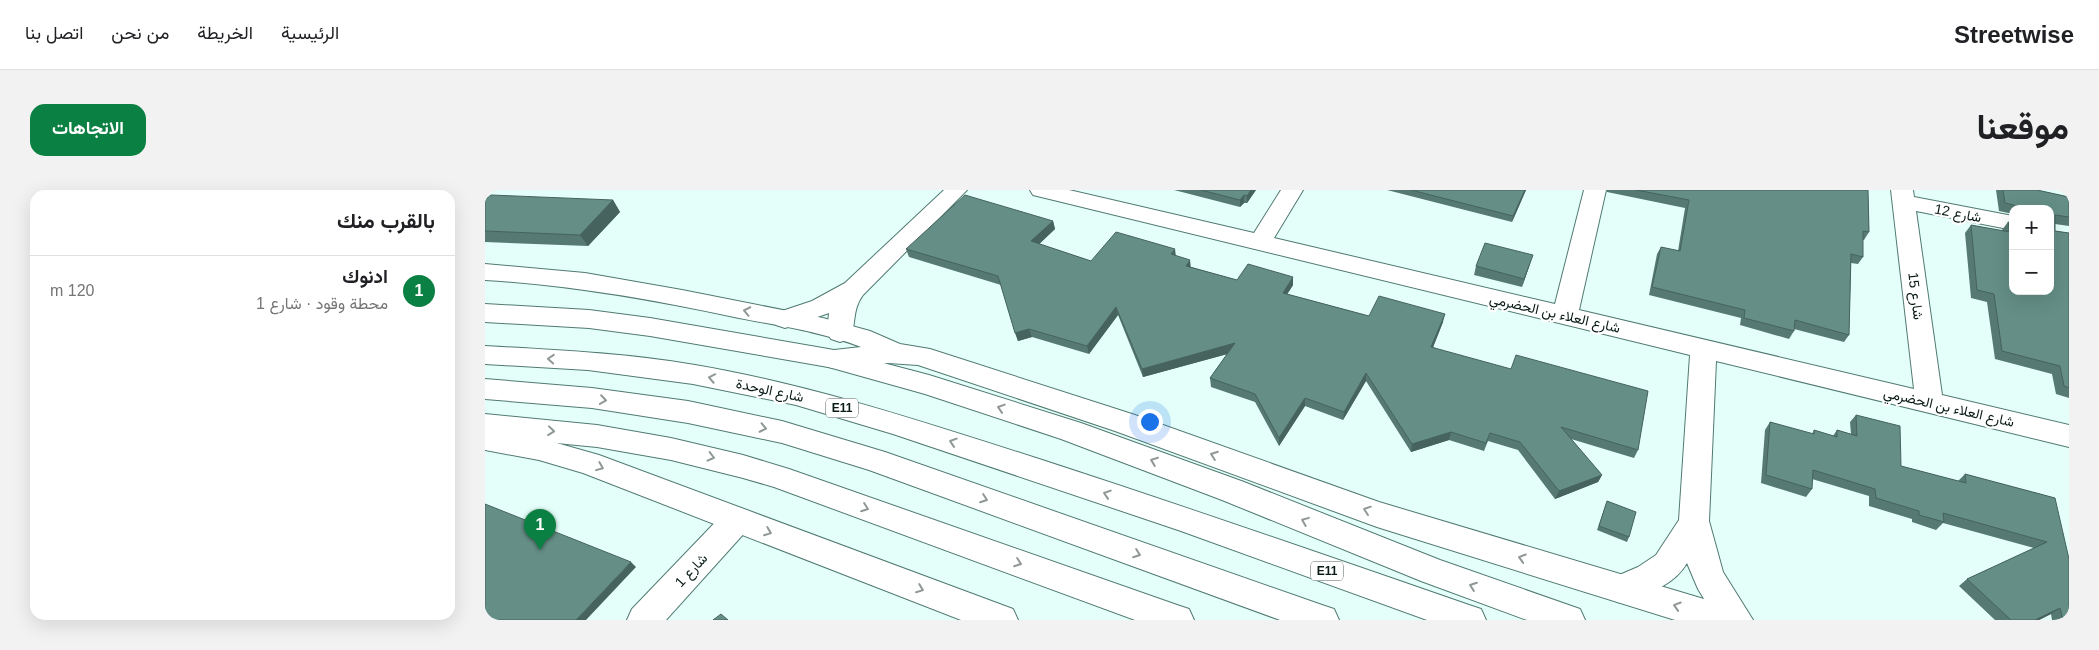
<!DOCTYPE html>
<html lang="ar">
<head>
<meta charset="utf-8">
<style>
  body { margin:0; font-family:Arial,Vazirmatn,sans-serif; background:#f2f2f2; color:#202124; direction:rtl }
  .controls { position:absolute; right:15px; top:15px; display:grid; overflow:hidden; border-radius:10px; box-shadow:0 5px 20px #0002 }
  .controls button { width:45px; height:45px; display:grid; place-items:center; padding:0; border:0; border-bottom:1px solid #e0e0e0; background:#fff; color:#202124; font:25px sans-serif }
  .you { position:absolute; left:664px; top:231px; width:18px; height:18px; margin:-12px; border:4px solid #fff; border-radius:50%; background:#1a73e8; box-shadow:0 0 0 8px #1a73e833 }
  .badge { display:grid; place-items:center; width:32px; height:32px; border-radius:50%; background:#0b8043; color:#fff; font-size:16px; font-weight:700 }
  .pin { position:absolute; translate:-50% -41px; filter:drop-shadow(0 1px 2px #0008) }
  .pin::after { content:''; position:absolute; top:26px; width:18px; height:15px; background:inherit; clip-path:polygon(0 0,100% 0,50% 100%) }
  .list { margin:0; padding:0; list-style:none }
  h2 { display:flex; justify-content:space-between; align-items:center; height:65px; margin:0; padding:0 20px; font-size:21px }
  h2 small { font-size:16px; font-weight:400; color:#757577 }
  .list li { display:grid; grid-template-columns:32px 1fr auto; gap:15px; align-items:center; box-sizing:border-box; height:70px; padding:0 20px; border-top:1px solid #e0e0e0 }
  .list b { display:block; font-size:19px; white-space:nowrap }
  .list p { margin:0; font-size:16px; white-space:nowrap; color:#757577 }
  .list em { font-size:16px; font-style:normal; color:#757577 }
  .map { position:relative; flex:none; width:1584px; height:430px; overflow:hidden; direction:ltr; border-radius:15px }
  header { display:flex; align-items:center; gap:30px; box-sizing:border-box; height:70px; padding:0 25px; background:#fff; border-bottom:1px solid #e0e0e0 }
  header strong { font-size:24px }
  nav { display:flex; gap:28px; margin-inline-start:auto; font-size:18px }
  .intro { display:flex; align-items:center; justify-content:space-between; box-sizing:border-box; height:120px; padding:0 30px }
  h1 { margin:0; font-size:35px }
  .button { padding:12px 22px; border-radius:15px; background:#0b8043; color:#fff; font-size:18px; font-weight:700 }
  main { display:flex; gap:30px; padding:0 30px }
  aside { flex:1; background:#fff; border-radius:15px; box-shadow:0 5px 20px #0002 }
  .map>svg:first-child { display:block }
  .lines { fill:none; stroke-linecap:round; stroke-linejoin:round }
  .minor-casing { stroke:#507a72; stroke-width:2 }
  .tertiary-casing { stroke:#507a72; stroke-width:2 }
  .motorway-casing { stroke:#507a72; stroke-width:2 }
  .minor { fill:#fff; fill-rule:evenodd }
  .tertiary { fill:#fff; fill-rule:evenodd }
  .motorway { fill:#fff; fill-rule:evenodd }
  .wall { fill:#567a73 }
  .shaded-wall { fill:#46635e }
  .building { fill:#648e86; stroke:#46635e }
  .oneway { stroke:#909897 }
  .labels { text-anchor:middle; stroke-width:4.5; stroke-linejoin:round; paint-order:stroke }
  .shield { fill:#fff; stroke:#535f5d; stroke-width:1 }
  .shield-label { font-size:12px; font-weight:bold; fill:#091a17 }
  .street-label { font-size:14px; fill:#091a17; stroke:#fff }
</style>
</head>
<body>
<header>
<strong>Streetwise</strong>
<nav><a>الرئيسية</a><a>الخريطة</a><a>من نحن</a><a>اتصل بنا</a></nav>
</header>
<div class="intro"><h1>موقعنا</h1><a class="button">الاتجاهات</a></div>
<main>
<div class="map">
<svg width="1584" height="430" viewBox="0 0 1584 430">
  <rect width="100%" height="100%" fill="#e4fff9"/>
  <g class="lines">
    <defs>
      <path id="minor" d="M459,0H482L378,105C366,121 372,136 364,149L355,152L346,149L342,143L344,123L300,138L291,135L287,129L291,123L327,111L360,93Z
        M545,0H584L769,43L796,0H818L789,48L1070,114L1099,0H1121L1094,120L1429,199L1406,0H1428L1429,7L1528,26V40L1431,21L1457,205L1584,235V257L1231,171L1224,331L1238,382L1268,430H1232L1213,399L1202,373C1188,397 1161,404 1136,413L1125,409L1120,399L1125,389L1153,377L1171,365L1194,330L1205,165L548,5Z
        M252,317L263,321L267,330L263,339L181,430H142L147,419L241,321Z"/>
      <path id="tertiary" d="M0,74L100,83L197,100L338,128L385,141L415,154L445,159L650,225L894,312L1239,415L1251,419L1256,430H1190L892,337L630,241L433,175L403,173L349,178L165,146L104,138L0,132V114L104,120L165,128L349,160L376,157C337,142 295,136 254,128C170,110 86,95 0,90Z
        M0,238L54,248L114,265L528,419L533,430H476L98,283L54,270L0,260Z"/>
      <path id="motorway" d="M0,156C70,160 140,163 210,175C327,195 438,232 551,268C696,315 840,365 984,415L996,419L1001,430H942L696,341L408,244L311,215L208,194L103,180L0,174Z
        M349,160L444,185L596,233L759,292L955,370L1095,419L1100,430H1042L936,391L737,310L576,249L440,204L340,176L336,169L340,162Z
        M0,189L107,198L203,211L297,231L400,262L837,415L849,419L854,430H795L384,280L297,253L203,233L107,218L0,209Z
        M0,224L112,235L186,248L258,265L304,279L692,415L704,419L709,430H650L289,297L258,288L186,270L112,257L0,246Z"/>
    </defs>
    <use href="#minor" class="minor-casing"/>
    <use href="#tertiary" class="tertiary-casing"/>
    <use href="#motorway" class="motorway-casing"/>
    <use href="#minor" class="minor"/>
    <use href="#tertiary" class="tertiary"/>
    <use href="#motorway" class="motorway"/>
  </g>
  <path class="wall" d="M689,0H771L762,13H759L755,17Z
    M902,0H1041L1027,32Z
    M1122,0H1383L1384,42L1379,50H1378V67L1373,74L1366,73L1364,145L1359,152L1309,139V141L1304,149L1255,135L1256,128L1164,105L1172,64L1176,57L1193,61L1200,18L1122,2Z
    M1511,0H1552L1584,7V36L1570,34V41L1584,43V208L1571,204L1567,184L1510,169L1502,112L1486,108L1480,43L1486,35L1517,41V40L1523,32L1528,33V101L1565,19H1528V24L1514,21Z
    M0,10H128L135,22L103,56L0,52Z
    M568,31L570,39L554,54L606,71L691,66L706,77L752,90L808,95L802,104L884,126L958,132L948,157L1153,260L1149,268L1086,249L1117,285L1113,292L1070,309L1033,260L1003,251L999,261L964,250L926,262L881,191L858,230L820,216L794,256L770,212L726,197L725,188L742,164L658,187L633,125L604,164L547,147L533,151L516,95L424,67L421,59Z
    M1045,74L1037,97L989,85L991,76Z
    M1371,225L1416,276L1473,291L1480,284L1570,308L1584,430H1567L1566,424L1554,430H1510L1474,396L1482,389L1549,358L1458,333L1451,340L1427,332V329L1384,316V306L1327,289V299L1321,307L1276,293L1280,240L1285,232L1327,244L1329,240L1348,246L1352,240L1366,244L1365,232Z
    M1122,311L1144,347L1142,352L1112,340Z"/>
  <path class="shaded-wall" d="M766,0H771L762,13V6Z
    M1040,0H1041L1027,32L1028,26Z
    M759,5V13L755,17V10Z
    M128,10L135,22L103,56L95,45Z
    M568,31L570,39L548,60L546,51Z
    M690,59L691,67L686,64Z
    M1048,65L1045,74L1037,97L1039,89Z
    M705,70L706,79L701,76Z
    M808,87V95L798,111V103Z
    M631,117L633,125L604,164L602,156Z
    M960,124L958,132L945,165L946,157Z
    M544,139L547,147L533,151L530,143Z
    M750,153V162L658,187L657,179Z
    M881,183V191L858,230L859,222Z
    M820,208V216L794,256V248Z
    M966,242L964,250L926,262L927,254Z
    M1117,285L1113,292L1070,309L1074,301Z
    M146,372L151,377L101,430H91Z
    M1575,418L1566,424L1554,430H1550Z"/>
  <path class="building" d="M716,0H766L762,6L759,5L755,10Z
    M926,0H1040L1028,26Z
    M1151,0H1383L1384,42L1378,41V67L1366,64L1364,145L1310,130L1309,141L1259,128L1260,120L1167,97L1176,57L1195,61L1204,10Z
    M1518,0H1552L1584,7V27L1570,25V41L1584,43V198L1579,196L1575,176L1517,161L1509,104L1492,100L1486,35L1525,42L1523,32L1528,33V101H1565V19H1536V17L1520,13Z
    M6,5L128,10L95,45L0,41V10Z
    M480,5L568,31L546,51L606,71L631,42L690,59L686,64L705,70L701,76L752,90L763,74L808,87L798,103L884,126L894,106L960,124L946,157L1026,179L1031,165L1163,201L1153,260L1076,237L1117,285L1074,301L1035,252L1005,243L1001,253L966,242L927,254L881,183L859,222L820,208L794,248L770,204L725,188L750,153L657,179L631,117L602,156L544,139L530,143L513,86L421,59Z
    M1000,53L1048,65L1039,89L991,76Z
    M1371,225L1415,236L1416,276L1481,293L1480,284L1570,308L1584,369V430H1578L1575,418L1550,430H1526L1482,389L1562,352L1458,323L1459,332L1434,325V321L1391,308L1390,299L1328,280L1327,299L1281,285L1285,232L1329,244V240L1352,247V240L1372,246Z
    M1122,311L1151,322L1144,347L1114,336Z
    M0,314L146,372L91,430H0Z
    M236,424L243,430H228Z"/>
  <defs><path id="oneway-chevron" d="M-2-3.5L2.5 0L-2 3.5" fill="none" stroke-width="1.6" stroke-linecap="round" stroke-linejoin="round" transform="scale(1.25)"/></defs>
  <g class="oneway">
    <use href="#oneway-chevron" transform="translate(262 121) rotate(-168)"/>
    <use href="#oneway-chevron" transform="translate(66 169) rotate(-176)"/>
    <use href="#oneway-chevron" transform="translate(227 188) rotate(-169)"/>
    <use href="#oneway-chevron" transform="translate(118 210) rotate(8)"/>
    <use href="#oneway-chevron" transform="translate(516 218) rotate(-162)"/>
    <use href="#oneway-chevron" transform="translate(278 238) rotate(12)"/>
    <use href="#oneway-chevron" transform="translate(66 241) rotate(6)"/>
    <use href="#oneway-chevron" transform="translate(468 252) rotate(-162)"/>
    <use href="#oneway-chevron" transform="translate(729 265) rotate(-160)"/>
    <use href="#oneway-chevron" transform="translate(226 267) rotate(14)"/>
    <use href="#oneway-chevron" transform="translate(669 271) rotate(-159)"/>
    <use href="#oneway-chevron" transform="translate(115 277) rotate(22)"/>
    <use href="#oneway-chevron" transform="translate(622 304) rotate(-162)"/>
    <use href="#oneway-chevron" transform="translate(499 309) rotate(20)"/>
    <use href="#oneway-chevron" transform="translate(380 318) rotate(20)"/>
    <use href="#oneway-chevron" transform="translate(882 320) rotate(-161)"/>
    <use href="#oneway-chevron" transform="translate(820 331) rotate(-158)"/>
    <use href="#oneway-chevron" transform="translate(283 342) rotate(21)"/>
    <use href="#oneway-chevron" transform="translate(652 364) rotate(20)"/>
    <use href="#oneway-chevron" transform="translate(1037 368) rotate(-163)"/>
    <use href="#oneway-chevron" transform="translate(533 373) rotate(20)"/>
    <use href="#oneway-chevron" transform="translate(988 396) rotate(-160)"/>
    <use href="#oneway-chevron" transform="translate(435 399) rotate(21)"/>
    <use href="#oneway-chevron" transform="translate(1192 416) rotate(-163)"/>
  </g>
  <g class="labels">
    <g class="shield">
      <rect x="341" y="208.5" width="32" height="19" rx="4"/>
      <rect x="826" y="371.5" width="32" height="19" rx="4"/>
    </g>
    <g class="shield-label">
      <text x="357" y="222">E11</text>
      <text x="842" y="385">E11</text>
    </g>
    <g class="street-label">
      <text transform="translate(1473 23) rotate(11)" y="5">شارع 12</text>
      <text transform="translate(1431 106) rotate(83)" y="5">شارع 15</text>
      <text transform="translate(1070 123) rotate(13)" y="5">شارع العلاء بن الحضرمي</text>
      <text transform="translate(285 200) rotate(12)" y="5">شارع الوحدة</text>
      <text transform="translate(1464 217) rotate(13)" y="5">شارع العلاء بن الحضرمي</text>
      <text transform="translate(206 380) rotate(-47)" y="5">شارع 1</text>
    </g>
  </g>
</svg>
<div class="controls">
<button>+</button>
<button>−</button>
</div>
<div class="you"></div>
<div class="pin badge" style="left:55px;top:360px">1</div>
</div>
<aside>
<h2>بالقرب منك<small></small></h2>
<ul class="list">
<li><span class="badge">1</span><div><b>ادنوك</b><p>محطة وقود · شارع 1</p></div><em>120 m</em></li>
</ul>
</aside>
</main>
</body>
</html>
